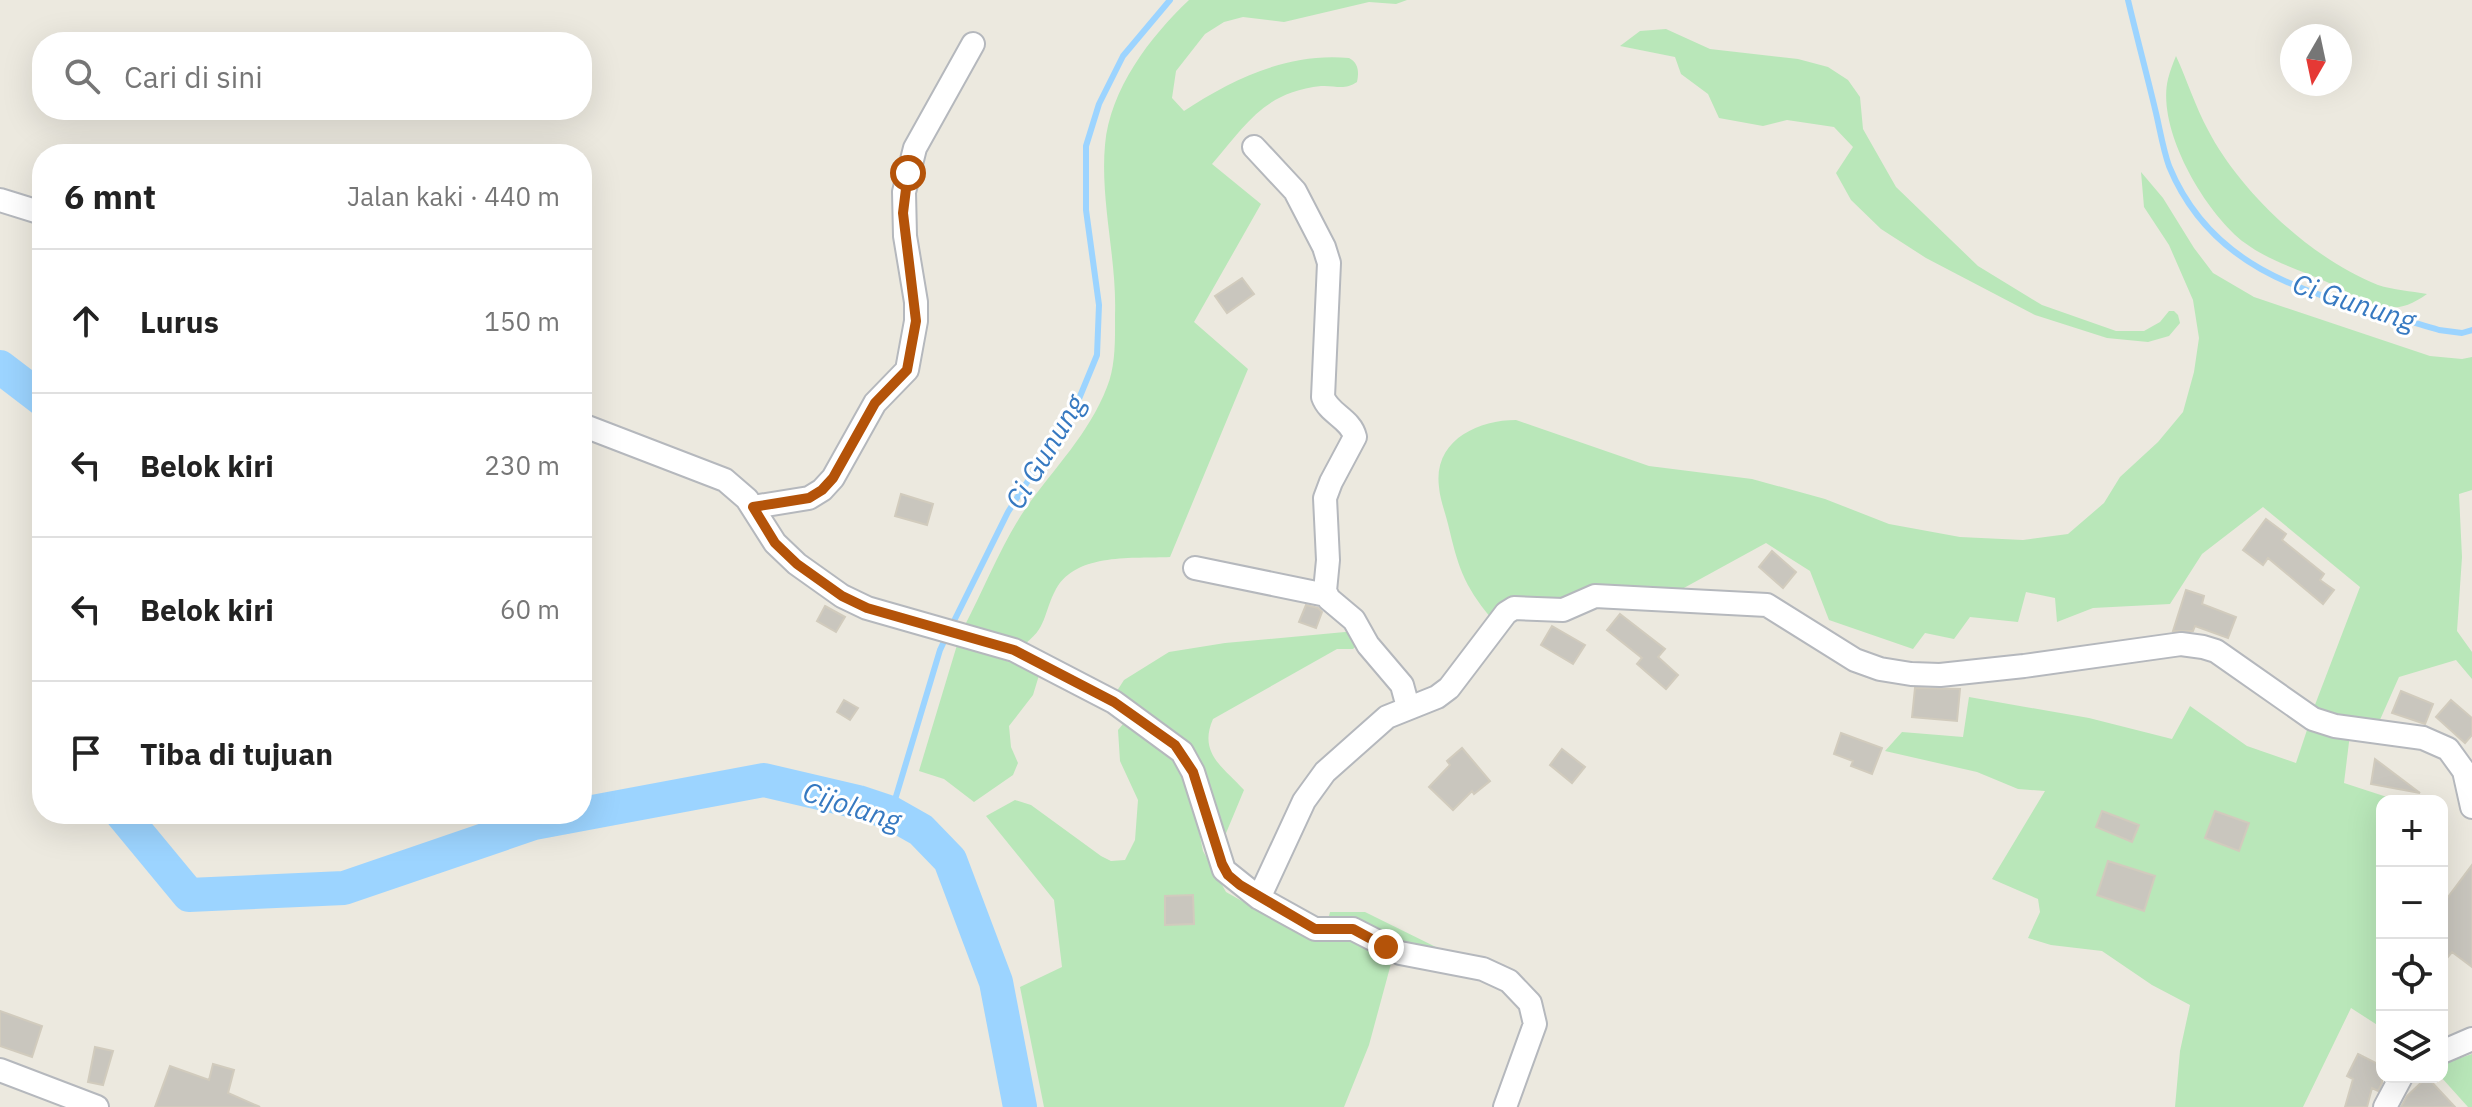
<!DOCTYPE html>
<html lang="id">
<head>
<meta charset="utf-8">
<style>
  body { margin:0; font-family:"IBM Plex Sans",sans-serif; background:#f6f6f6; color:#222 }
  .controls { position:absolute; right:24px; bottom:24px; display:grid; overflow:hidden; border-radius:16px; box-shadow:0 8px 32px #0002 }
  .controls button { width:72px; height:72px; display:grid; place-items:center; padding:0; border:0; border-bottom:2px solid #e0e0e0; background:#fff; color:#222; font:40px sans-serif }
  .compass { position:absolute; left:2280px; top:24px; width:72px; height:72px; border-radius:50%; background:#fff; box-shadow:0 8px 32px #0002; rotate:189deg }
  .stop { position:absolute; width:24px; height:24px; margin:-18px; border:6px solid #b45309; border-radius:50%; background:#fff }
  .stop.end { background:#b45309; border-color:#fff; box-shadow:0 2px 8px #0008 }
  .list { margin:0; padding:0; list-style:none }
  h2 { display:flex; justify-content:space-between; align-items:center; height:104px; margin:0; padding:0 32px; font-size:34px }
  h2 small { font-size:26px; font-weight:400; color:#767676 }
  .list li { display:grid; grid-template-columns:52px 1fr auto; gap:24px; align-items:center; box-sizing:border-box; height:144px; padding:0 32px; border-top:2px solid #e0e0e0 }
  .list b { display:block; font-size:30px; white-space:nowrap }
  .list em { font-size:26px; font-style:normal; color:#767676 }
  .icon { flex:none; width:44px; height:44px; fill:none; stroke:currentColor; stroke-width:2; stroke-linecap:round; stroke-linejoin:round }
  .map { position:relative; flex:none; width:2472px; height:1107px; overflow:hidden }
  .search { position:absolute; background:#fff; box-shadow:0 8px 32px #0002; left:32px; top:32px; width:560px; height:88px; display:flex; align-items:center; gap:20px; box-sizing:border-box; padding:0 28px; border-radius:32px; color:#767676; font-size:30px }
  .panel { position:absolute; background:#fff; box-shadow:0 8px 32px #0002; left:32px; top:144px; width:560px; height:680px; border-radius:32px }
  .map>svg:first-child { display:block }
  .green { fill:#b9e7b9 }
  .lines { fill:none; stroke-linecap:round; stroke-linejoin:round }
  .stream { stroke:#9cd4ff; stroke-width:6 }
  .river { stroke:#9cd4ff; stroke-width:34 }
  .building { fill:#c9c6be; stroke:#d1cbbd; stroke-width:2 }
  .minor-casing { stroke:#b5b8bd; stroke-width:26 }
  .minor { stroke:#fff; stroke-width:22 }
  .route { stroke:#b45309; stroke-width:10 }
  .labels { text-anchor:middle; stroke-width:6; stroke-linejoin:round; paint-order:stroke }
  .water-label { font-size:28px; font-style:italic; fill:#3679c1; stroke:#fff }
</style>
</head>
<body>
<div class="map">
<svg width="2472" height="1107" viewBox="0 0 2472 1107">
  <rect width="100%" height="100%" fill="#ece9df"/>
  <path class="green" d="M1189,0H1407L1396,4L1369,2L1284,22L1243,17L1224,22L1205,34L1176,71L1172,98L1184,111C1232,79 1289,52 1349,58C1359,63 1359,73 1357,82C1344,91 1335,85 1321,86C1264,92 1246,125 1212,164L1261,204L1194,322L1248,369L1170,557C1134,559 1077,552 1056,589C1043,613 1048,628 1022,646L964,627C983,591 1003,541 1026,508C1054,468 1089,434 1107,387C1116,365 1115,338 1115,315C1117,259 1100,201 1105,145C1110,89 1150,37 1189,0Z
    M1666,29L1710,49L1798,59L1828,67L1848,80L1860,97L1863,129L1896,187L1978,266L2042,305L2116,331H2144L2160,322L2169,311H2174L2178,315L2180,323L2169,336L2148,342L2107,338L2035,315L1926,258L1881,229L1851,200L1836,173L1853,147L1834,127L1787,120L1763,126L1719,118L1708,94L1681,74L1675,57L1620,46L1640,31Z
    M2176,56C2187,80 2195,106 2208,130C2240,192 2312,259 2378,285C2393,290 2411,291 2427,294C2387,323 2366,300 2327,282C2300,270 2269,261 2245,243C2205,213 2156,129 2168,79C2170,71 2173,63 2176,56Z
    M2141,172L2163,198L2194,248L2213,273L2254,297L2430,356L2462,359L2472,357V490L2459,494L2462,557L2457,631L2472,652V679L2456,660L2399,677L2379,722L2335,717L2313,710L2360,587L2263,507L2202,554L2170,604L2093,608L2057,622L2055,598L2026,592L2018,622L1970,617L1954,639L1925,633L1913,649L1829,620L1810,571L1766,543L1682,589L1590,586L1561,602L1491,618C1463,584 1458,566 1448,524C1445,512 1440,499 1439,487C1433,441 1477,420 1516,420L1649,466L1752,479L1825,499L1889,524L1960,537L2023,540L2068,534L2104,503L2120,477L2158,442L2183,412L2194,372L2199,338L2193,300L2169,245L2144,207Z
    M1345,632H1351L1357,645L1353,649H1337L1213,719C1198,753 1223,767 1244,790L1224,838L1203,775L1115,694L1124,680L1169,652L1225,643Z
    M957,645L1040,672L1033,695L1009,726L1011,747L1018,763L1013,775L974,802L944,779L919,771Z
    M1969,697L2089,718L2172,739L2190,706L2247,746L2296,763L2307,730L2320,733L2350,734L2344,783L2393,799L2382,801V1028L2351,1008L2303,1107H2175L2180,1051L2190,1005L2152,985L2102,951L2051,945L2028,938L2040,912L2038,899L1992,879L2045,791L2018,789L1977,772L1885,751L1902,732L1963,737Z
    M1128,718L1182,766L1189,784L1203,851L1226,892L1300,934L1322,938L1347,935L1392,960L1369,1045L1344,1107H1044L1020,987L1062,967L1054,900L986,816L1015,800L1031,805L1101,856L1111,861L1125,860L1135,840L1138,800L1120,761L1118,730Z
    M1330,912H1365L1448,953L1327,924Z
    M2472,1054V1107H2468L2441,1077L2442,1064Z"/>
  <g class="lines">
    <path class="stream" d="M2128,0C2137,38 2147,75 2156,113C2160,130 2163,149 2169,166C2217,283 2331,297 2439,330L2462,333L2472,330
      M952,625L1008,512L1076,406L1097,355L1099,305L1086,210V146L1099,104L1123,56L1170,0
      M891,813L940,650L947,635"/>
    <path class="river" d="M0,367L42,399
      M122,814L189,895L344,888L534,823L582,814
      M582,814L764,780L858,802L891,813L921,830L950,860L996,982L1020,1107"/>
  </g>
  <path class="building" d="M1242,278L1254,294L1227,313L1215,296Z
    M901,494L933,504L927,525L895,516Z
    M2266,519L2286,534L2282,540L2324,574L2320,580L2334,590L2323,604L2268,558L2263,565L2243,550Z
    M1772,551L1796,572L1783,588L1759,567Z
    M2186,590L2204,596L2202,604L2236,617L2228,638L2195,626L2193,631H2173Z
    M1306,605L1318,608L1322,612L1316,628L1299,622Z
    M825,606L845,617L836,632L817,621Z
    M1620,614L1665,649L1658,657L1678,675L1666,689L1637,664L1642,658L1607,630Z
    M1552,626L1585,645L1573,664L1541,645Z
    M1915,688L1960,689L1957,721L1912,717Z
    M2401,691L2433,704L2425,724L2392,713Z
    M844,700L858,708L850,720L837,712Z
    M2451,700L2472,718V735L2465,743L2436,717Z
    M1841,733L1882,748L1872,774L1851,766L1853,761L1834,754Z
    M1462,748L1490,781L1474,794L1472,791L1453,810L1429,787L1450,765L1447,761Z
    M1562,749L1585,767L1572,783L1550,765Z
    M2375,759L2420,793L2371,784Z
    M2102,811L2139,825L2132,842L2096,827Z
    M2215,811L2249,823L2239,851L2205,838Z
    M2108,861L2155,876L2144,911L2097,895Z
    M2472,865V967L2452,952L2442,964V905Z
    M1193,895L1194,924L1165,925V896Z
    M0,1011L42,1026L32,1057L0,1046Z
    M95,1047L113,1051L103,1085L88,1082Z
    M2358,1054L2382,1066V1083L2378,1091L2372,1088L2367,1107H2345L2353,1079L2347,1076Z
    M213,1064L234,1070L228,1093L260,1107H155L170,1066L209,1080Z
    M2427,1077L2455,1107H2401L2407,1096Z"/>
  <g class="lines">
    <defs>
      <path id="minor" d="M1254,147L1295,191L1324,247L1329,263L1323,397C1329,414 1351,419 1355,437L1331,482L1325,498L1328,560L1325,591L1329,599L1354,620L1368,645L1402,685L1408,707
        M0,200L42,213
        M582,425L725,480L747,499L775,543L797,564L842,596L867,608L1014,650L1114,702L1182,752L1193,772L1224,870L1259,898L1315,929H1353L1400,953L1483,969L1509,981L1530,1003L1535,1024L1505,1107
        M753,507L809,498L822,490L833,478L875,403L907,370L916,321V302L905,236L904,192L915,148L973,44
        M1195,568L1326,595
        M1259,898L1304,801L1325,772L1387,717L1437,697L1449,688L1506,613L1514,608L1563,610L1595,596L1767,605L1855,660L1880,669L1911,674L1940,675L2024,666L2181,644L2203,647L2216,651L2313,719L2335,726L2423,738L2448,749L2464,771L2472,807
        M2442,1052L2472,1039
        M0,1070L97,1107
        M2385,1107L2401,1077"/>
    </defs>
    <use href="#minor" class="minor-casing"/>
    <use href="#minor" class="minor"/>
  </g>
  <g class="lines">
    <path class="route" d="M908,173L903,213L916,321L907,370L875,403L833,478L822,490L809,498L753,507L775,543L797,564L842,596L867,608L1014,650L1114,702L1175,745L1193,772L1222,864L1228,875L1240,885L1315,929H1353L1386,947"/>
  </g>
  <g class="labels">
    <g class="water-label">
      <text transform="translate(2354 302) rotate(18)" y="10">Ci Gunung</text>
      <text transform="translate(1045 452) rotate(-59)" y="10">Ci Gunung</text>
      <text transform="translate(852 806) rotate(18)" y="10">Cijolang</text>
    </g>
  </g>
</svg>
<div class="controls">
<button>+</button>
<button>−</button>
<button><svg class="icon" aria-label="locate" viewBox="0 0 24 24"><circle cx="12" cy="12" r="6"/><path d="M12 2v4M12 18v4M2 12h4M18 12h4"/></svg></button>
<button><svg class="icon" aria-label="layers" viewBox="0 0 24 24"><path d="M12 4l9 5-9 5-9-5zM3 14l9 5 9-5"/></svg></button>
</div>
<svg class="compass" viewBox="-18 -18 36 36"><path d="M0-13l5 13h-10z" fill="#e53935"/><path d="M0 13l5-13h-10z" fill="#767676"/></svg>
<div class="stop" style="left:908px;top:173px"></div>
<div class="stop end" style="left:1386px;top:947px"></div>
<div class="search"><svg class="icon" aria-label="search" viewBox="0 0 24 24"><circle cx="10" cy="10" r="6"/><path d="M15 15l6 6"/></svg>Cari di sini</div>
<section class="panel">
<h2>6 mnt<small>Jalan kaki · 440 m</small></h2>
<ul class="list">
<li><svg class="icon" aria-label="ahead" viewBox="0 0 24 24"><path d="M12 20V5M6 11l6-6 6 6"/></svg><div><b>Lurus</b></div><em>150 m</em></li>
<li><svg class="icon" aria-label="left" viewBox="0 0 24 24"><path d="M17 20v-9H6M10 6l-5 5 5 5"/></svg><div><b>Belok kiri</b></div><em>230 m</em></li>
<li><svg class="icon" aria-label="left" viewBox="0 0 24 24"><path d="M17 20v-9H6M10 6l-5 5 5 5"/></svg><div><b>Belok kiri</b></div><em>60 m</em></li>
<li><svg class="icon" aria-label="arrive" viewBox="0 0 24 24"><path d="M6 21V4h12l-3 4 3 4H6"/></svg><div><b>Tiba di tujuan</b></div></li>
</ul>
</section>
</div>
</body>
</html>
